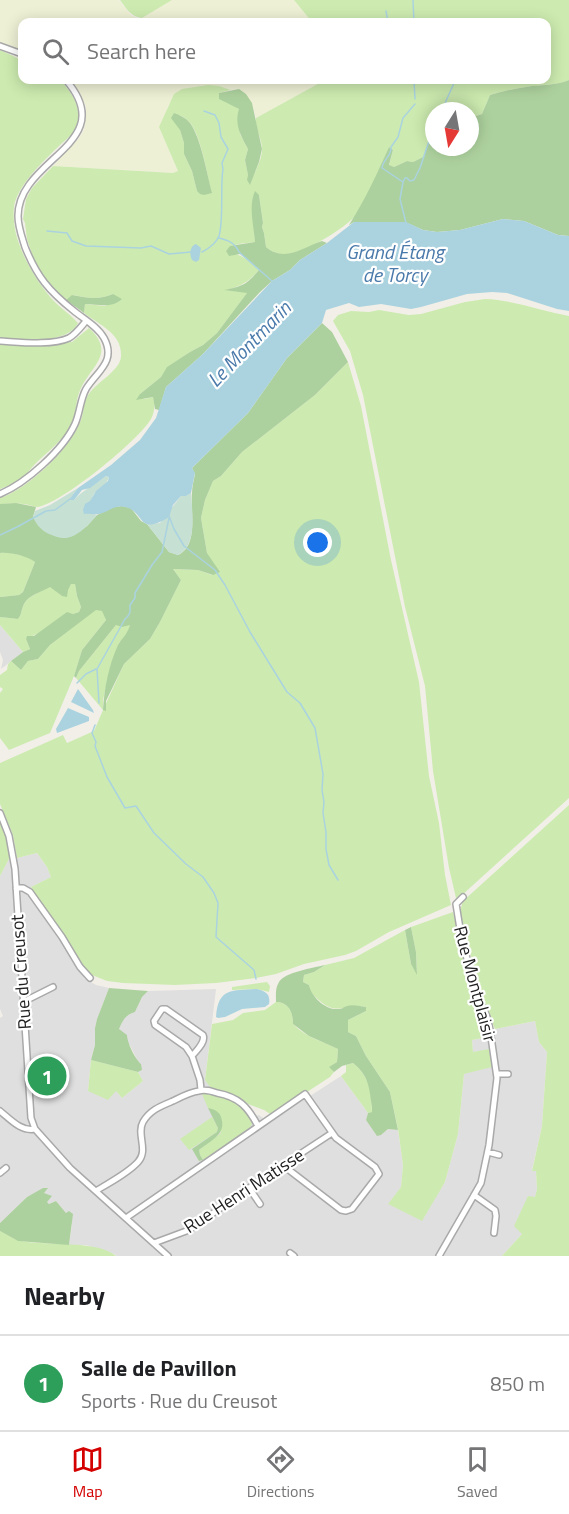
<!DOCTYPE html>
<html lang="en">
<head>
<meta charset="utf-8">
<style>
  body { margin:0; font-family:"Titillium Web",sans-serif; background:#f2f2f2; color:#202124 }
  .compass { position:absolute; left:425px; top:102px; width:54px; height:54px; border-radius:50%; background:#fff; box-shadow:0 3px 15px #0003; rotate:191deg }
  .you { position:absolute; left:318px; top:543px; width:21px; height:21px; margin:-15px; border:4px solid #fff; border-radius:50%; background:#1a73e8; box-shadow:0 0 0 9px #1a73e833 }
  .badge { display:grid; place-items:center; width:39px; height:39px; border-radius:50%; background:#d40000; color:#fff; font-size:20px; font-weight:700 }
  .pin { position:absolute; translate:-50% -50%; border:3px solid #fff; box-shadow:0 2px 6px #0006 }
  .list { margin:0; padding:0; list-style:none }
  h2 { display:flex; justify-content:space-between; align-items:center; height:78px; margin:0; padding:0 24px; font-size:26px }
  h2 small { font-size:20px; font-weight:400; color:#757577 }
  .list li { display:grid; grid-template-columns:39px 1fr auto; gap:18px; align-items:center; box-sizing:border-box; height:96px; padding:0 24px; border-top:2px solid #e0e0e0 }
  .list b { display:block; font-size:22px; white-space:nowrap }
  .list p { margin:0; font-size:20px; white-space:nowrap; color:#757577 }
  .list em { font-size:20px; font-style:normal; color:#757577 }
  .icon { flex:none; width:33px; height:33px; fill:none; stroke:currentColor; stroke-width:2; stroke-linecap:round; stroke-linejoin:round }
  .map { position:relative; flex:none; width:569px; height:1256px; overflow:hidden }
  .search { position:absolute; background:#fff; box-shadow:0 3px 15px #0003; left:18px; right:18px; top:18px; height:66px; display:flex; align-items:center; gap:15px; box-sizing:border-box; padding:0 21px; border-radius:12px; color:#757577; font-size:22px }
  .sheet { height:174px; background:#fff }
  nav { display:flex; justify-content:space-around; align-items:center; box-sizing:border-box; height:84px; border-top:2px solid #e0e0e0; background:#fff; font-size:16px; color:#757577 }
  nav a { display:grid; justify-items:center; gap:3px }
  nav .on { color:#d40000 }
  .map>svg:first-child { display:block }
  .residential { fill:#e0dfdf }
  .farmland { fill:#eef0d5 }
  .grass { fill:#cdebb0; fill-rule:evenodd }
  .forest { fill:#add19e }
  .wetland { fill:#c6e0d4 }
  .water { fill:#aad3df }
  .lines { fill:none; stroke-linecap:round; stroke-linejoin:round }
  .stream { stroke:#aad3df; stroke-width:1.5 }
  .minor-casing { stroke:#a9a9a9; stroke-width:8 }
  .minor { stroke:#fff; stroke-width:5 }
  .labels { text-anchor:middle; stroke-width:4.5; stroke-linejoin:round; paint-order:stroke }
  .street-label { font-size:18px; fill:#222; stroke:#fff }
  .water-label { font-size:20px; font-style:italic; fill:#4a7aab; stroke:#fff }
</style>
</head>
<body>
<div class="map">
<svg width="569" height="1256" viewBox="0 0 569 1256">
  <rect width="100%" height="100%" fill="#f2efe9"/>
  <path class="residential" d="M0,625L23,652L1,669L3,660L0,652Z
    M37,853L47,867L51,877L31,887L83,968L84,978L96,985L109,988L97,1019L95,1028V1045L91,1060L88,1091H116L122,1098L143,1081L138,1072L142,1070L131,1047L119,1029L123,1020L127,1015L135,1012L142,997L148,991L216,989L205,1080L237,1096L248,1104L256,1116L259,1115L264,1119L305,1090L310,1096L341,1076L368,1113L366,1120L381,1135L388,1129L398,1130L403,1165L401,1187L389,1204L421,1220L445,1182L458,1134L464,1074L473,1053L472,1040L488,1037L495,1029L535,1021L539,1042L547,1052L542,1126L532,1170L536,1171L537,1189L535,1198L528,1196L522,1234L502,1256H116V1255L86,1245H69L72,1225L66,1213L56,1201L49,1204L47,1202V1195L44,1193L47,1188L27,1197L0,1223V1018L3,1016L0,1009V876L10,857L17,858Z"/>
  <path class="farmland" d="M0,0H118L120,1L131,15L136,18H142L172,0H294L312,22H22V52L0,42Z
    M71,80H325L256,118L252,103L239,89L231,90L219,86L168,105L165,117L159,127L178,171L174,173L53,166L79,138L84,130L86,114V106Z"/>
  <path class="grass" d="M120,0H172L142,18C131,17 126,8 120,0Z
    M294,0H569V80C556,85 545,85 532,86C517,88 503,91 490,95L482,114L470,118V111H434V130L423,157L413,162L407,161L394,167L389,166L393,150L389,147C380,168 369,197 356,215C346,228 304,253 287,254C279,255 272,252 266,247L264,233L262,227L263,223L259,195L253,196L255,242C244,244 234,242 226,251C239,254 249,259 259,270C248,282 243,285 227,290L248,292L217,333L203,345L190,352L168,367L161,377L140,394L144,399L153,397C155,405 155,411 151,419C139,440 60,505 37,507C33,507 28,504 23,504C16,503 7,504 0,504V498C28,489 71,448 81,420C84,413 83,404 87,397C94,383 121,371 121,356C122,333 99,325 84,313L85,304L106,306L113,294C100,300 86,298 73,295L66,300L49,284L42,274L33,257L27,239L25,223L23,219L26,199L32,188L53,166L173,173L178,171L159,127L174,94L182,89L208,85L219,86L231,90L219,93L239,109L240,134L248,149L245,160L250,184C254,173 263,159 262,147C261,137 255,128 256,118L325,80H546V22H312ZM179,115C184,117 188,120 191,124C201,138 208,175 211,193L197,191L192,171L184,154V143L180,130Z
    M0,50L22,60V80H60C71,91 82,107 77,124C75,133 67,139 60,145C45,160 17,185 14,207C13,215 14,225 16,234C22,257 36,280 51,298C59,307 70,314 78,323C67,345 21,340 0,338Z
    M485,299C514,300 541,311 569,316V798L461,896L456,898L449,868L433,771L425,686L405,607L363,395L350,351L333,321L338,315L351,311L369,312L379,310L409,315L421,314L465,302Z
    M89,328C116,353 92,365 81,388C75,400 77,412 72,424C64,439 49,451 37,462C32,467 27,474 21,479C15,484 7,486 0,489V344L39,345L72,342Z
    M348,362L361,406L391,560L419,682L429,776L439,823L445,875L451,905L389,932L356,951L345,955L304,964L276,974L256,978L216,983L175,985L123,983L107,981L92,975L83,968L31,887L51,877L47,867L37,853L17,858L13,835L0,804V763L63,735L67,743L94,731L103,710L76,678L79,671L116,625H131L126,636L119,643L111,665L103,700V710L124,664L150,639L160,622L181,580L173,569L198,570L212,575L207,553L201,518L205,500L213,481L221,476L242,452L315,395Z
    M6,552L29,557L35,562L23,592L19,595L0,597V553Z
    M71,584H75L77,596L81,607L79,612L73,614L67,613L41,632L26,639L30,649L23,652L0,625V617L18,619C22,614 21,610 24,604C28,595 42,592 50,586L62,596Z
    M96,609L103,611L106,620L82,650L74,676L50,733L9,750L0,738V693L3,689L0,687V675L7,670L8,664L11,661L21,670L28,661L38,659L50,645Z
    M569,805V1256H502L522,1234L514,1226L528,1196L535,1197L537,1189L536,1171H532L542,1126L547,1052L539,1042L535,1021L495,1029L480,994L460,911L463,901Z
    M0,821L6,837L10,857L0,876Z
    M453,912L472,991L478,1009L484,1020L488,1037L472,1040L473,1052L489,1049L492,1067L464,1074L458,1134L445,1182L422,1221L388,1204L401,1187L403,1165L398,1129L390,1092L366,1056L356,1036L348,1032V1020L366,1011V1007C346,1002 338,1017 320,1001C314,996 310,993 309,985L303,982L304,975L314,972L325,965L354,958L405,930L411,964L417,973L416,952L411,927Z
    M267,982L270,986L269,992L257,989L232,990V987Z
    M276,1002C289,1002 293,1013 293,1024C305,1037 322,1041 338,1049L337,1062L330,1067L334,1072L330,1077L307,1092L305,1090L270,1114L264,1110L248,1104L237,1096L210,1087L205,1080L212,1024L233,1020L243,1013L265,1010Z
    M91,1060L138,1072L143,1081L122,1098L116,1091L108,1100L88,1091Z
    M353,1063C369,1076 372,1091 372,1112L368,1113L341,1076L346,1072V1065Z
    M202,1094C223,1094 246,1102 252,1124L249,1129L203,1160L200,1155L199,1150L221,1133L213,1110L208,1108Z
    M212,1117L218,1128L217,1132L189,1150L180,1139Z
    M0,1231C7,1234 14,1240 21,1241C46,1246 98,1240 116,1256H0Z"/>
  <path class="forest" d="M569,80V236L558,235L524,221L503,219L460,230L437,232L423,230L405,222H354L349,225C365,200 377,174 389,147L393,150L389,165L394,167L407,161L413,162L423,157L434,130V147H470V118L482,114L490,95C503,91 517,88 532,86C545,85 556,85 569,80Z
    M239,89L246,94L252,103L262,149L259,162L250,185L247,180L248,175L245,160L248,149C241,136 234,125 239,109L219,99V93Z
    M174,113C180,115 186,118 190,123C201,138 207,174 212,193L204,195L200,194L197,191L192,171L184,154V143L180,130L171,118Z
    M255,191L259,195L263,223L262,227L264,233L266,247C285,263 303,247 322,241L327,243L300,260L290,270L272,281L260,292L203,354L166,387L159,410L155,409L153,397L136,400L140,394L161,377L167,367L190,352L203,345L217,333L247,293L224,290C243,286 246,285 259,270L253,264L240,254L229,256L226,251L230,246L255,242C254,227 248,206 255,191Z
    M113,294L122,299C111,309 99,304 85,304L84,313L66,300L72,295C86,298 100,300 113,294Z
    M322,323L332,332L348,362L315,395L242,452L221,476L213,481L205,500L201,518L207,553L220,572L213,575L198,570L173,569L181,580L160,622L150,639L124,664L106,701V711L103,710C104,689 109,664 118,645C122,638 127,635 130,625L122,627L116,625L79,671L76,678L74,676L82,650L106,620L102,611L96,610L50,645L38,659L28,661L21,670L11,661L23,652L30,649L26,639L27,636H34L67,612L73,614L79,612L81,607L77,596L75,584H71L68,590L67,597L62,596L50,587C42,592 28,595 24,604C21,610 22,614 18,619L0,617V597L19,595L23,592L35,562C27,556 10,552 0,553V504L16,503L36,507L33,517L63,538L74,535L87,526L97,515L113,507L122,506L131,508L141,521L147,524L169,552L178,555C199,545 190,512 192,493C192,486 194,480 195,474L192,468L248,413L287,358Z
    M411,927L416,952L417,975L411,964L405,930Z
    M325,965L314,972L304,975L303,982L309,985C311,996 325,1010 337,1009C344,1009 341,1008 347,1006C352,1004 361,1006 366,1007V1011L348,1020V1032L356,1036L366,1056L390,1092L398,1130L388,1129L381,1135L377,1136L366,1120L368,1113L372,1112V1107C369,1087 369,1076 353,1063L342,1066L334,1072L329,1067L337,1062L338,1049L309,1036L293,1024C293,1013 289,1002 276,1002C276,996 275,988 279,982C285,972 313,968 325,965Z
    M109,988L148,991L142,997L135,1012C125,1015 123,1020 119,1029L127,1035C127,1042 135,1059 141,1064L142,1070L138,1072L91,1060L95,1045V1028L97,1019Z
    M208,1108C216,1110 221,1112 222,1121C225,1135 209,1142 199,1150L200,1155L203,1160L199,1161L192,1149L217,1132L218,1128Z
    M43,1188H48L44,1193L52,1196L47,1202L49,1204L56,1201L66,1213L69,1211L73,1214L69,1245L18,1241L0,1231V1223L27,1197Z"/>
  <path class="wetland" d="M106,476L109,477C103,494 90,484 90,513L97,515C89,524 77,539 62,538C59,538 52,535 49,534C41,530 36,524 33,517L35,511L50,505L78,488L71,497L74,500C83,490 94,485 106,476Z
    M191,493C192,512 198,545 178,555L169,552L147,524L160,523L181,496H186Z"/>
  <path class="water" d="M503,219L524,221L558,235L569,236V311L557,309L507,293L492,292L467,294L421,307L411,309L381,304L359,307L349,303L326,310L322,323L287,358L248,413L192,468L195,473L191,493L186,496H181L173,505L169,517C137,537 145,511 125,507C114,504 108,513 98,514C94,515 89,513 84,514L83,510L85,504L90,501L96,491L108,481L109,477L106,476L90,488L82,490L74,500H70L71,497L78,488L111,465L140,440L156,418L166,387L203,354L272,281L290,270L300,260L327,243L354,222H406L423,230L437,232L460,230Z
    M196,244L201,248L199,260L196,262L192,260C189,254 190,246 196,244Z
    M78,689L93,710L94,713L71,702Z
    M68,708L89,717V721L57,733L56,729Z
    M257,989C265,991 271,994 269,1004L265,1007L242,1009L225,1017L218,1018L216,1017C218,987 233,991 257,989Z"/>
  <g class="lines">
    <path class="stream" d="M413,0L414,22
      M386,11L388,22
      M414,80L415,99
      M444,111L446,101L454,83
      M403,182L405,178H407L410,181L414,180L420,168L434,126
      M406,223L400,199L403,182L382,168C383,159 392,156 391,147L398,137L403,118L415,104
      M47,231L67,233L72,241L86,246L141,248L151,246L169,254L191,252
      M219,238C228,240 235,243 239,252L272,281
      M202,252C208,249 216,243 219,236C224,219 220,187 223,169L222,163L228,149L221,137L219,123L215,115L204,111
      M169,516L174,529L184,546L215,570L225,585L250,632L287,692L300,703L315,728L323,774L322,790L324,802L323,813L326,832V849L329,865L338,880
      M0,535L17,527L46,511L55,510L70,499
      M77,683L86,674L96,669
      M99,703L97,669L125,619C131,614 130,612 130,605L135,598V593L152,565L162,552L169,518
      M95,725L92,733L96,742L95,746L107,777L125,808L136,806L154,833L186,864L203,877L214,893L218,903L216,937L254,970L256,979"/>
    <defs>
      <path id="minor" d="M0,46L22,54
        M0,341C19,342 51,346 69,338C76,334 81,327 86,321
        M0,494C26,483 63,450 75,424C80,413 80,400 86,389C96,372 117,362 104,338C98,327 84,319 74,311C49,291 37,277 25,247C22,237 18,227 18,216C18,158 121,144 66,80
        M0,813L9,836L15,869L31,1118L35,1129L70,1168L168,1256
        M16,888H23L30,892L62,937L80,967L90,978
        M23,1002L53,987
        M192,1056C197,1050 206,1042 203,1035L166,1009H162L154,1021L155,1025L186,1047L192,1056L200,1080L201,1090
        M497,1074H508
        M0,1111C10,1119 21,1132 35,1129
        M488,1152L499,1155
        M0,1173L6,1168
        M249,1188L260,1204
        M96,1191C110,1182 127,1174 138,1162C149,1150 136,1134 143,1122C150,1110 161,1106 173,1101C181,1097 190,1092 199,1091C205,1089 211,1091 217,1093C239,1097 248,1107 258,1126
        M474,1195L495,1210L496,1216L494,1233
        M126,1218L305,1094L336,1138L375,1167L379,1174L352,1209L346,1211L341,1210L289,1170L285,1164
        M154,1243L189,1230L259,1181L332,1133
        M290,1253L294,1256
        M439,1256L481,1183L489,1145L497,1078L490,1030L487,1017L475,991L461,935L456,904L463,897"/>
    </defs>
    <use href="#minor" class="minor-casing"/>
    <use href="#minor" class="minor"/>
  </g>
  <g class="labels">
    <g class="street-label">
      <text transform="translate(21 972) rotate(-94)" y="6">Rue du Creusot</text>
      <text transform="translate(475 984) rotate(75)" y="6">Rue Montplaisir</text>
      <text transform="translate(244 1191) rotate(-33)" y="6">Rue Henri Matisse</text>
    </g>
    <g class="water-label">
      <text x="395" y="259">Grand Étang<tspan x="395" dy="23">de Torcy</tspan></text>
      <text transform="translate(249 344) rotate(-46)" y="7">Le Montmarin</text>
    </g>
  </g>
</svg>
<svg class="compass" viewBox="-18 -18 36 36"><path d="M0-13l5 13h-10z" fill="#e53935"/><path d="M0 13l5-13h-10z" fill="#757577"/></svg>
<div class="you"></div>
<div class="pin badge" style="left:47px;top:1076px;background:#2e9e5b">1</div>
<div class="search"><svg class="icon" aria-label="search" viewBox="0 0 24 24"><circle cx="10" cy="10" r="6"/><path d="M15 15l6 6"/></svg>Search here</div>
</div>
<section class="sheet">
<h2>Nearby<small></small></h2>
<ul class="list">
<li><span class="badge" style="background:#2e9e5b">1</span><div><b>Salle de Pavillon</b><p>Sports · Rue du Creusot</p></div><em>850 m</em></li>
</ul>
</section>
<nav>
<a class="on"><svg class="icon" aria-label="map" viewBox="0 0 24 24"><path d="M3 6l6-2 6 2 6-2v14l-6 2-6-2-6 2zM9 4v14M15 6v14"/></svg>Map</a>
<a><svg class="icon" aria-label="directions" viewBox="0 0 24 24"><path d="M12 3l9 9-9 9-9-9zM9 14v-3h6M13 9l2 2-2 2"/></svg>Directions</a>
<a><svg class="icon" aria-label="saved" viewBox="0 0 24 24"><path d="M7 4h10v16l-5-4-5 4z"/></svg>Saved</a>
</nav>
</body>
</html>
